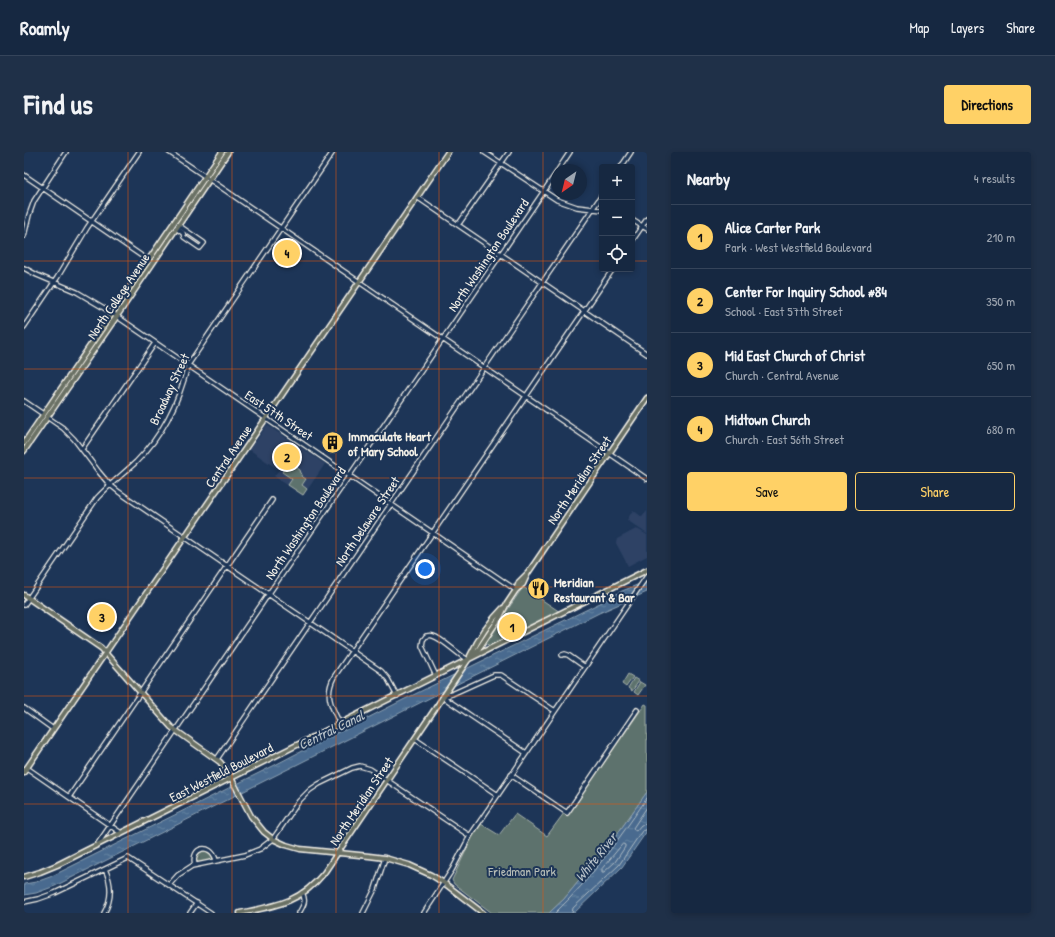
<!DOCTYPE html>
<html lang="en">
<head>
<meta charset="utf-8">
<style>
  body { margin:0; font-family:"Patrick Hand",sans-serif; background:#1f3048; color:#f1f3f6 }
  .controls { position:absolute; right:12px; top:12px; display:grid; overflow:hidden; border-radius:4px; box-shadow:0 2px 6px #0003 }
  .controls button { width:36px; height:36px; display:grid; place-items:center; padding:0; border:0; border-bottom:1px solid #35445a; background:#162841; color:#f1f3f6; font:20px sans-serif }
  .compass { position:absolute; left:527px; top:12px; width:36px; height:36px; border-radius:50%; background:#162841; box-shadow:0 2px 6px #0003; rotate:215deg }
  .you { position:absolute; left:401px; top:417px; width:14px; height:14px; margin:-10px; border:3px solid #fff; border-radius:50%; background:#1a73e8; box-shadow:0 0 0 6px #1a73e833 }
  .badge { display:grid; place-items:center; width:26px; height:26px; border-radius:50%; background:#ffd166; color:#111; font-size:13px; font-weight:700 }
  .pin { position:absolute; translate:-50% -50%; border:2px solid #fff; box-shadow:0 1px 4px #0006 }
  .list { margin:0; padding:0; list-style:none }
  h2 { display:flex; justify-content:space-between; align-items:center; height:52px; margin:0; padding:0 16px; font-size:17px }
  h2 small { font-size:13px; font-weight:400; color:#9ea6b1 }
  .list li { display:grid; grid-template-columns:26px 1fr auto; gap:12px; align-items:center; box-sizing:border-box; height:64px; padding:0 16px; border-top:1px solid #35445a }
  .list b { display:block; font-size:15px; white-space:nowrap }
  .list p { margin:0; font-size:13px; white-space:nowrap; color:#9ea6b1 }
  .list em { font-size:13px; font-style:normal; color:#9ea6b1 }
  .actions { display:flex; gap:8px; padding:12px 16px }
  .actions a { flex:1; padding:9px 0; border:1px solid #ffd166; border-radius:4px; text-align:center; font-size:14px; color:#ffd166 }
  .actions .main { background:#ffd166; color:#111 }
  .icon { flex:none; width:22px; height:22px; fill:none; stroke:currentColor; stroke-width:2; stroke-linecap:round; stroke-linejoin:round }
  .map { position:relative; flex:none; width:623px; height:761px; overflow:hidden; border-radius:4px }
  header { display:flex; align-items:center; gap:24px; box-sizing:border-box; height:56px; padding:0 20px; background:#162841; border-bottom:1px solid #35445a }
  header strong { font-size:19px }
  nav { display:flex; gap:22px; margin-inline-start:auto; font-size:14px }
  .intro { display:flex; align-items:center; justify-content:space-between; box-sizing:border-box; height:96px; padding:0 24px }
  h1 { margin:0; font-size:28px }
  .button { padding:10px 18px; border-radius:4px; background:#ffd166; color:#111; font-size:14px; font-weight:700 }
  main { display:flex; gap:24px; padding:0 24px }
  aside { flex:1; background:#162841; border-radius:4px; box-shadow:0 2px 6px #0003 }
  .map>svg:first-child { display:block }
  .built { fill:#2d4265 }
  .grass { fill:url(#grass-tufts); stroke:#a8b2aa }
  .park { fill:#5d726d; stroke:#a8b2aa }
  .water { fill:url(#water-ripples); stroke:#8da1b3 }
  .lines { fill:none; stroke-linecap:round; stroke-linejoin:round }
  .shore { stroke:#afbbc4; stroke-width:1 }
  .minor-casing { stroke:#f4f1e8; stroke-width:6 }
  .major-casing { stroke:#f4f1e8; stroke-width:7 }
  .minor { stroke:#1d3557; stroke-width:3.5 }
  .major { stroke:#6b7165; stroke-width:4 }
  .grid { fill:none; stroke:#e8590c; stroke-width:1; stroke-opacity:0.55 }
  .labels { text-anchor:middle; stroke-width:4; stroke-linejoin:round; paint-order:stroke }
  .street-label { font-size:13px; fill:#f4f1e8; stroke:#1d3557 }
  .poi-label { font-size:13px; font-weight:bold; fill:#f4f1e8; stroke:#1d3557; text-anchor:start }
  .park-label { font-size:13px; fill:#b8beb7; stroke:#1d3557 }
  .water-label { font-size:14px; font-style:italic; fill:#b8c2c9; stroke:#1d3557 }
</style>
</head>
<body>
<header>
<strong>Roamly</strong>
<nav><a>Map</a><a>Layers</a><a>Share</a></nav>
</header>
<div class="intro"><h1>Find us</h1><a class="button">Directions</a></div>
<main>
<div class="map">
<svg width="623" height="761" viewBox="0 0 623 761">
  <defs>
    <pattern id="grass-tufts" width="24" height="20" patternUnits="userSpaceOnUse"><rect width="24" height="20" fill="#5d726d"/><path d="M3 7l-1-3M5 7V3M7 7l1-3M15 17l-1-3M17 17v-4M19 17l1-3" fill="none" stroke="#525b58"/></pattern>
    <pattern id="water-ripples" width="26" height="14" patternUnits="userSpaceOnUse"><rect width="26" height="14" fill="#486b8f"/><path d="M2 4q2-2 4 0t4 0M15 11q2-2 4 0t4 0" fill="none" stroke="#63819f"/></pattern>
  </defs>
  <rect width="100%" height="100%" fill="#1d3557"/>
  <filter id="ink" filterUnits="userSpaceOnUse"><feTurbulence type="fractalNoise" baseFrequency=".025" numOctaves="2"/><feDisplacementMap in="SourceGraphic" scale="8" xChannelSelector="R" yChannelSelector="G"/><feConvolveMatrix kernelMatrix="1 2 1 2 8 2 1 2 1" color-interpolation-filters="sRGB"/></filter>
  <g filter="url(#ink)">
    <path class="built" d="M243,273L301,312L279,344L250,324L255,318L226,298Z
      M609,358L618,365L623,359V382L603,368Z
      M612,377L615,378L623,383V404L604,414L592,391L593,387Z"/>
    <path class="grass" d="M179,699L184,700L189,705V707L176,711L172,709L173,703Z"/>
    <path class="park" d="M265,310L276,318L277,321L278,322L277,324L282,327L278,333L283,337L279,343L264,333L268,327L258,320Z
      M499,435L536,460L466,494L461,491Z
      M604,522L609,525L602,535L598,532Z
      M610,526L615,529L608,539L604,536Z
      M616,530L621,533L614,543L610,540Z
      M621,552L623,553V640L589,688L540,747L525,761H468L430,732L428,728L449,684L457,672L475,683L491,662L523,684L540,661L543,664Z"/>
    <path class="water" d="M623,429V440L575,461L31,734L12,741L0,743V732L12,730L26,725L251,613L310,582L322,577L381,547L576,451L598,439Z
      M623,640V679L598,715L550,761H525L540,747L589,688Z"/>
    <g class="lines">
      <path class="shore" d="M623,655L609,676V677L612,679L617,673L623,672
        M599,692L601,693V695L591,710L580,720H578V717Z
        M531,761C567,727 595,687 623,646
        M548,761L549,756L595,713L618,679L623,677"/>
      <defs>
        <path id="minor" d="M145,0L182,25
          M460,0L533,48L553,55L578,58
          M597,15L607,0
          M534,18L546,0
          M0,23L125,109
          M185,27L623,327
          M393,45L623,202
          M608,68L623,77
          M434,73L485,0
          M152,76L159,81L160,85L176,96L180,91L154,73
          M0,84L5,63L10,49L42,0
          M608,89L623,67
          M0,116L13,123L53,140L85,159L492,438
          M0,175L33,126L63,76L115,0
          M0,249L19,262
          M23,265L39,276L50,287L75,320L85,332L95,340L357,519L364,527L373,544
          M58,297L131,191
          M0,453L73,346C85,333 99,322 112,310C139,283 155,250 164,213L309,0
          M538,503L541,502L544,503L561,515
          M412,524L398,494L399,488L402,484C404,484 407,483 409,484C418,486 434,503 444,508
          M419,545L428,542L470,523H477L531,559
          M419,545L502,601
          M0,556L29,577
          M316,572C308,555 300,544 310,525L589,117
          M391,587L474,643
          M193,607L578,43
          M3,616L97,681
          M487,623L543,661L613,558
          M45,645L248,348
          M73,693L533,20
          M171,713C166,695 187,690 192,708
          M145,733L154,723L168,714L221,703L236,697L249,687L275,649L286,638L295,632L328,616L336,614L346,617L446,684
          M0,750L14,747L31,741L104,706L187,761
          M80,761C88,747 88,732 81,717
          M166,761L173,751
          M275,761C279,754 283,749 278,741
          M339,761L351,737L361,706
          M400,761L428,718L446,684L623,424"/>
        <path id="major" d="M0,291L198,0
          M0,299L93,164L204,0
          M492,438L495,430L504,421
          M0,443L77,496L147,575L196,610L204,620L227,664L240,680L249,687L262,693L276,697L345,704L361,706L385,713L407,723L420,731L459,761
          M446,504C454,487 466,469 479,456
          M0,620L424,0
          M0,725L16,720L33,713L623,418
          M216,761C251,754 276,751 300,721L419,545L444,508L454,498L476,465L482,453L492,438L499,432L504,421L623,246"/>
      </defs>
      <use href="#minor" class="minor-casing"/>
      <use href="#major" class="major-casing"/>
      <use href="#minor" class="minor"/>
      <use href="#major" class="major"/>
    </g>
  </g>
  <path class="grid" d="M104,0V761M208,0V761M312,0V761M415,0V761M519,0V761M0,109H578M608,109H623M0,217H623M0,326H623M0,435H623M0,544H623M0,652H623"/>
  <defs>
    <symbol id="building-disc" viewBox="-11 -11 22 22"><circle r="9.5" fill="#ffd166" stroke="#1d3557"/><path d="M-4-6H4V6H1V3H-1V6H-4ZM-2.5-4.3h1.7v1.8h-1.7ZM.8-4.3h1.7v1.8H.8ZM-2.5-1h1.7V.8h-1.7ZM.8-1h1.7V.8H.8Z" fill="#111"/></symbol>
    <symbol id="restaurant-disc" viewBox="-11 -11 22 22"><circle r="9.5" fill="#ffd166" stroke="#1d3557"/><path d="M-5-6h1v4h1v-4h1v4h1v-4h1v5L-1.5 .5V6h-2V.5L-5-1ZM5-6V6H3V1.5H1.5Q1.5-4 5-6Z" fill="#111"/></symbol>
  </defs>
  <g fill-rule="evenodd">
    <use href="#building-disc" x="296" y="278" width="25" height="25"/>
    <use href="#restaurant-disc" x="502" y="424" width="25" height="25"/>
  </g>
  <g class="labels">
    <g class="street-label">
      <text transform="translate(464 103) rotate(-56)" y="5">North Washington Boulevard</text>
      <text transform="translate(94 144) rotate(-56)" y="5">North College Avenue</text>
      <text transform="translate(145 237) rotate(-65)" y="5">Broadway Street</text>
      <text transform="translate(255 263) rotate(34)" y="5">East 57th Street</text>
      <text transform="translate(204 304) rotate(-56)" y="5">Central Avenue</text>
      <text transform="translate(555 328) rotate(-56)" y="5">North Meridian Street</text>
      <text transform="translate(343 369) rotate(-56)" y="5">North Delaware Street</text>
      <text transform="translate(281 371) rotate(-56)" y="5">North Washington Boulevard</text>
      <text transform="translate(197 620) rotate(-27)" y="5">East Westfield Boulevard</text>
      <text transform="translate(337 649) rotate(-56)" y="5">North Meridian Street</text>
    </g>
    <g class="poi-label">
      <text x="324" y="289">Immaculate Heart<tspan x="324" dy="15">of Mary School</tspan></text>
      <text x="530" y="435">Meridian<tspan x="530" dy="15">Restaurant &amp; Bar</tspan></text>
    </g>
    <g class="park-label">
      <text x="498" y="724">Friedman Park</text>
    </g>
    <g class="water-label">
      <text transform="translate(307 578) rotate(-26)" y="5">Central Canal</text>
      <text transform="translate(572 705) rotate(-51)" y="5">White River</text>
    </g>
  </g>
</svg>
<div class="controls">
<button>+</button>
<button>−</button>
<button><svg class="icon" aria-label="locate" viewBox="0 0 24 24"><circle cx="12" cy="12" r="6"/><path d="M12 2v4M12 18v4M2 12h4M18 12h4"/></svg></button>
</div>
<svg class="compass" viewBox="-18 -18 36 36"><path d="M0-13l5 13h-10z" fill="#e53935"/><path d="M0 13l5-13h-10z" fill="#9ea6b1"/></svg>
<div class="you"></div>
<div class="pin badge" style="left:488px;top:475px">1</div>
<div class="pin badge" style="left:263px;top:305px">2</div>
<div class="pin badge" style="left:78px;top:465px">3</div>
<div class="pin badge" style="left:263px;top:101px">4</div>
</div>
<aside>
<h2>Nearby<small>4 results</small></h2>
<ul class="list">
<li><span class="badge">1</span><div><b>Alice Carter Park</b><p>Park · West Westfield Boulevard</p></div><em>210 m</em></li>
<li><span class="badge">2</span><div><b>Center For Inquiry School #84</b><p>School · East 57th Street</p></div><em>350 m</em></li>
<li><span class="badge">3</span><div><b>Mid East Church of Christ</b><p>Church · Central Avenue</p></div><em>650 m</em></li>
<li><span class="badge">4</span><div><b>Midtown Church</b><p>Church · East 56th Street</p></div><em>680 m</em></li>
</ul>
<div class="actions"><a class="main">Save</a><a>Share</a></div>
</aside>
</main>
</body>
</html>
